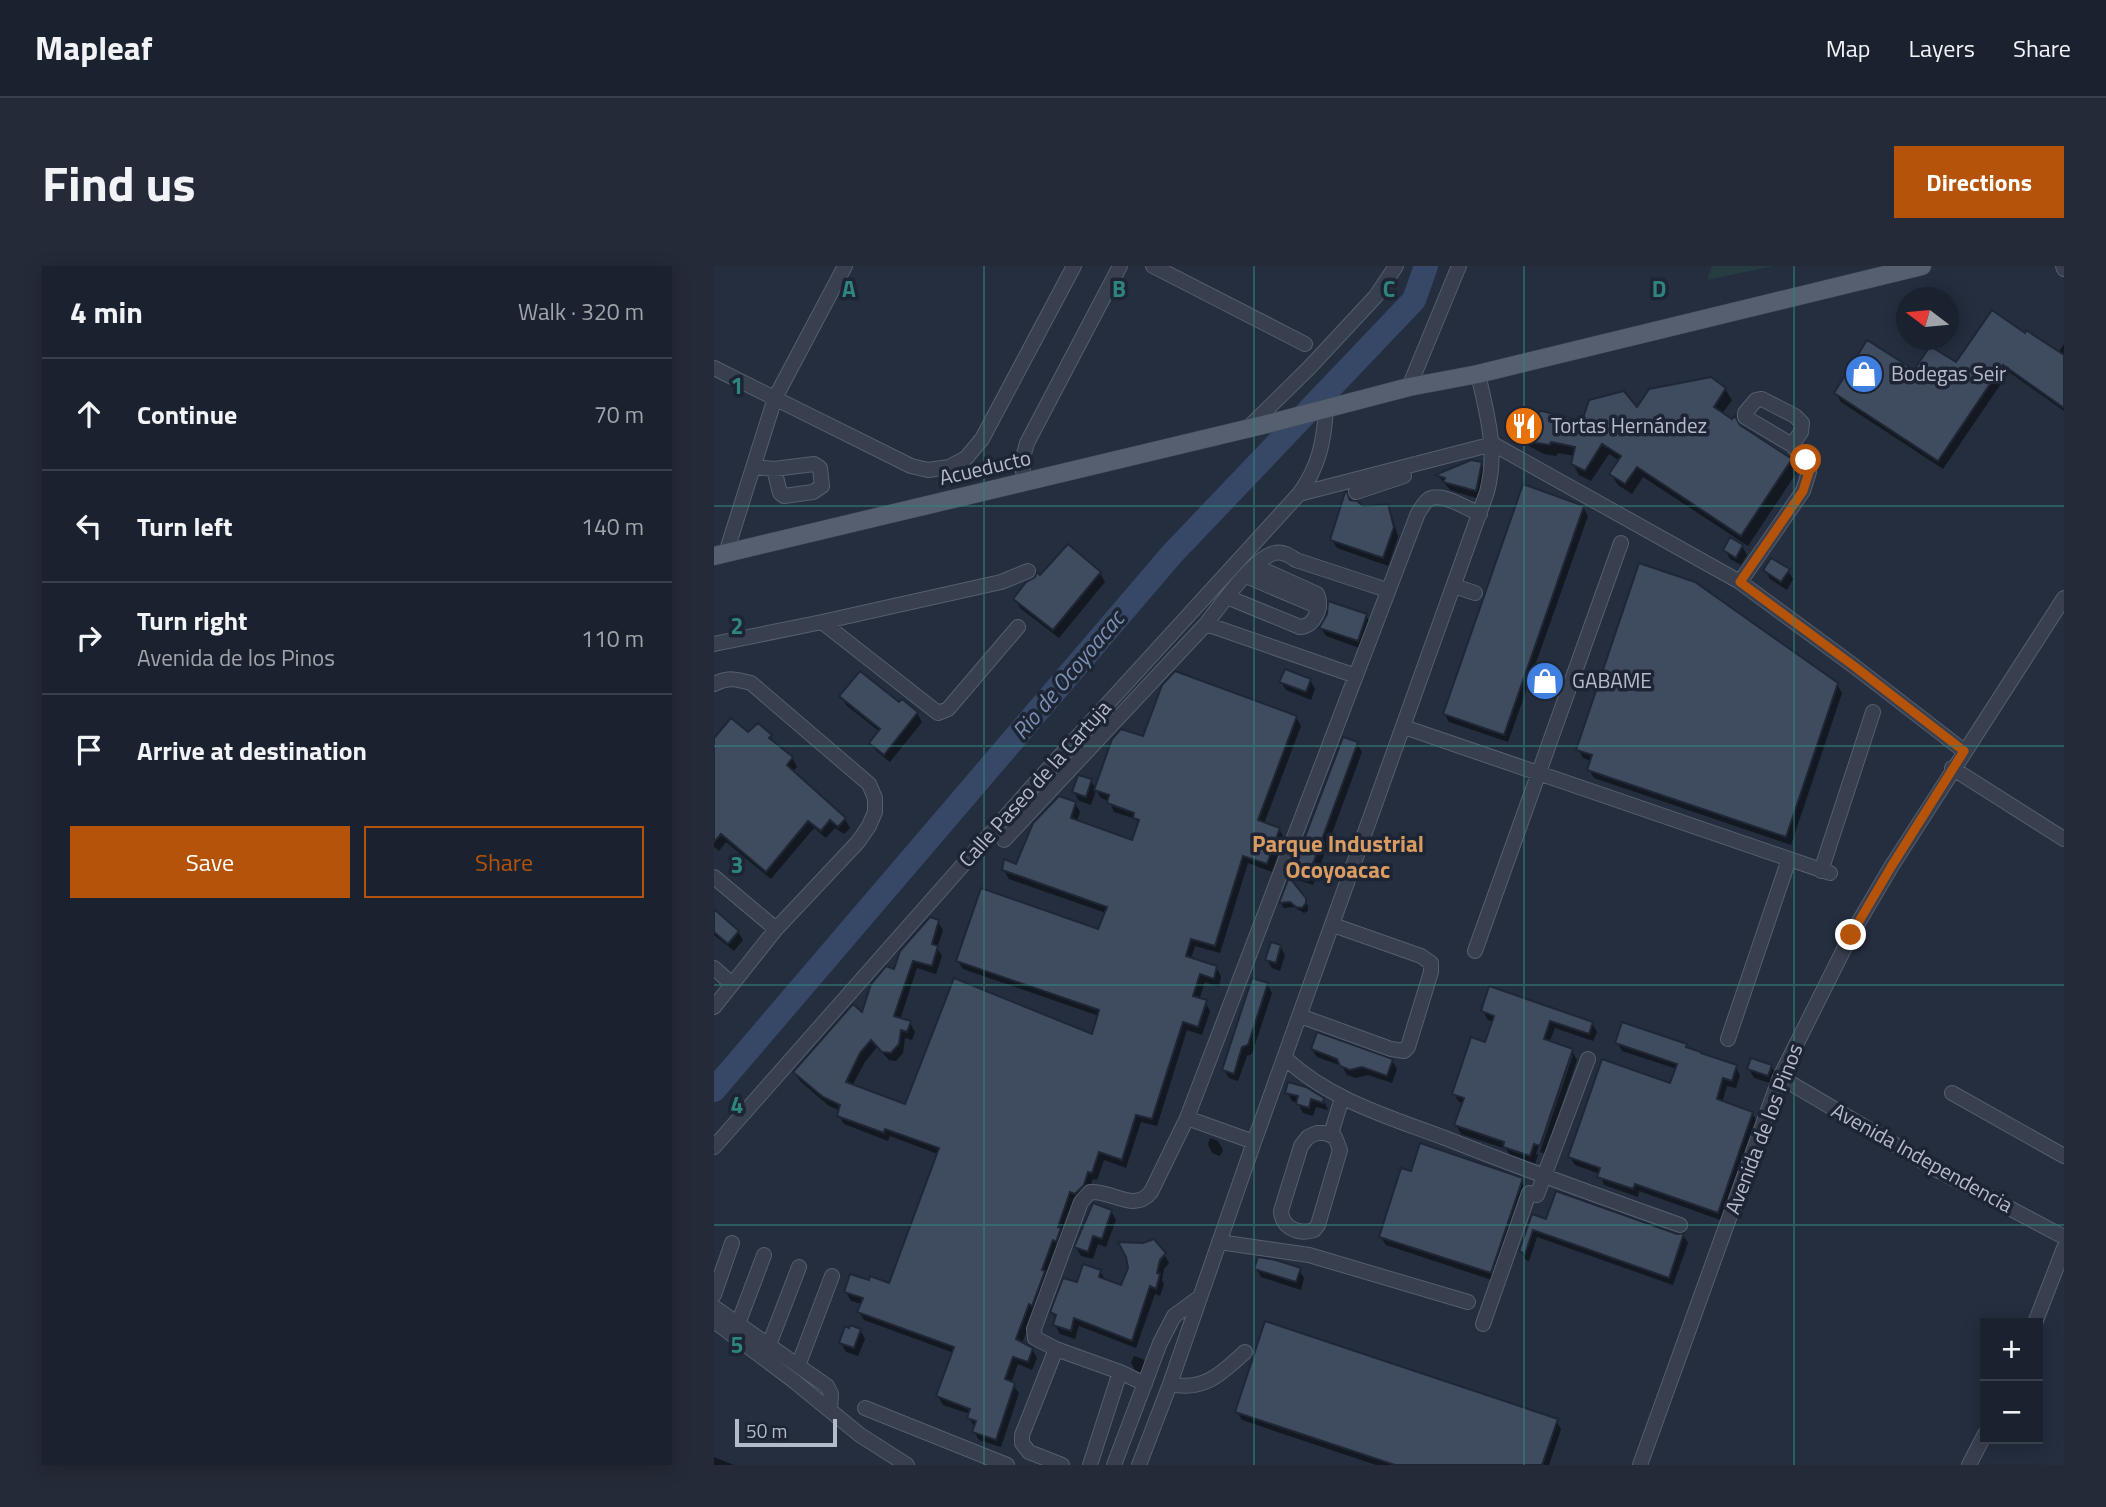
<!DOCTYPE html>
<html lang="en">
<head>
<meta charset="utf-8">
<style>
  body { margin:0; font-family:"Titillium Web",sans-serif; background:#242a37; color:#f1f3f6 }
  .controls { position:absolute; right:21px; bottom:21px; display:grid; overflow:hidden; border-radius:0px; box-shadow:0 4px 18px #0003 }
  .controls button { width:63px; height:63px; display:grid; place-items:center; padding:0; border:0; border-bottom:2px solid #393f4b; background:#1b222f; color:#f1f3f6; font:35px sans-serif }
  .compass { position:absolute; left:1182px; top:21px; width:63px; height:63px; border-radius:50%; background:#1b222f; box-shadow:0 4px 18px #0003; rotate:286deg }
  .scale { position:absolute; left:21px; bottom:18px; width:102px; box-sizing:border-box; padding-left:7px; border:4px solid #b4bbca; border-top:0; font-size:19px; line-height:24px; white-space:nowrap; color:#b4bbca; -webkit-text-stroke:5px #1d2534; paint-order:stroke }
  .stop { position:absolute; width:21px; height:21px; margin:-16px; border:5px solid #b45309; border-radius:50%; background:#fff }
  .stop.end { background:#b45309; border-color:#fff; box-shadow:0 2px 7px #0008 }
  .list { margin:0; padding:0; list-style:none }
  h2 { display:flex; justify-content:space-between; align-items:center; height:91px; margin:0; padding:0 28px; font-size:30px }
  h2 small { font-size:23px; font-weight:400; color:#a0a4aa }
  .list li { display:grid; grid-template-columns:46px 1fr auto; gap:21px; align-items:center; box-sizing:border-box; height:112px; padding:0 28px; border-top:2px solid #393f4b }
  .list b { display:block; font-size:26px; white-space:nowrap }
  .list p { margin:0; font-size:23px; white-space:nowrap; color:#a0a4aa }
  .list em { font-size:23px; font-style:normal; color:#a0a4aa }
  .actions { display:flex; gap:14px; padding:21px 28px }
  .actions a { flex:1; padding:16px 0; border:2px solid #b45309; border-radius:0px; text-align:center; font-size:24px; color:#b45309 }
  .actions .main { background:#b45309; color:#fff }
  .icon { flex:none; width:38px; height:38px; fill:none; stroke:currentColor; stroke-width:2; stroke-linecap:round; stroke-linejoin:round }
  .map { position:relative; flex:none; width:1350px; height:1199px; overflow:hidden; border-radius:0px }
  header { display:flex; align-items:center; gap:42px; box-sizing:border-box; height:98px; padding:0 35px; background:#1b222f; border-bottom:2px solid #393f4b }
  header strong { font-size:33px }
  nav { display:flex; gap:38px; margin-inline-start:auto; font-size:24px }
  .intro { display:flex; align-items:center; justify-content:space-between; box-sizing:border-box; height:168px; padding:0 42px }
  h1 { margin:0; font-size:49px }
  .button { padding:18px 32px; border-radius:0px; background:#b45309; color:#fff; font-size:24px; font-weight:700 }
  main { display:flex; gap:42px; padding:0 42px }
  aside { flex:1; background:#1b222f; border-radius:0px; box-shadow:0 4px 18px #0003 }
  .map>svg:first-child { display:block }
  .pitch { fill:#263c40 }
  .shadow { fill:#0007 }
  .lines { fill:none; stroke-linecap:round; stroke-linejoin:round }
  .river { stroke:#374867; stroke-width:24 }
  .building { fill:#3f4b5f; stroke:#1f2736; stroke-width:2 }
  .minor-casing { stroke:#565e6d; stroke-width:16 }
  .major-casing { stroke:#414958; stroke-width:19 }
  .minor { stroke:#38404f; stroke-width:14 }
  .major { stroke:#565f6f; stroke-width:18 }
  .route { stroke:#b45309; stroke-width:9 }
  .grid { fill:none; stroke:#308480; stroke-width:2; stroke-opacity:0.55 }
  .labels { text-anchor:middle; stroke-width:7; stroke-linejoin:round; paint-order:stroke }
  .poi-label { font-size:21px; fill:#b4bbca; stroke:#1d2534; text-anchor:start }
  .street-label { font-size:21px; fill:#b4bbca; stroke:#1d2534 }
  .water-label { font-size:23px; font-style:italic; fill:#7b8fb2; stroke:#1d2534 }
  .neighbourhood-label { font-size:23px; font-weight:bold; fill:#d89b61; stroke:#1d2534 }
  .grid-label { font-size:23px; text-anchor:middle; font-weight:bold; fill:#308480; stroke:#1d2534; stroke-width:7; stroke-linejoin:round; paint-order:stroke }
</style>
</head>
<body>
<header>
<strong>Mapleaf</strong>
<nav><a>Map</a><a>Layers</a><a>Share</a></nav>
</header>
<div class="intro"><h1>Find us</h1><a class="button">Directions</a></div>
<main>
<aside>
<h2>4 min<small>Walk · 320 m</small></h2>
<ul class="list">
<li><svg class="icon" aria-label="ahead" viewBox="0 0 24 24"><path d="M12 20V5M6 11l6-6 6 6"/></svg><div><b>Continue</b></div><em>70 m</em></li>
<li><svg class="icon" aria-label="left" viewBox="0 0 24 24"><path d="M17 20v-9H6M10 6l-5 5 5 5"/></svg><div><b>Turn left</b></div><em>140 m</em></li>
<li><svg class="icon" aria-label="right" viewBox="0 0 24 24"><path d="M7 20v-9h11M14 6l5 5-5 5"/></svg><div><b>Turn right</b><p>Avenida de los Pinos</p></div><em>110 m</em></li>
<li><svg class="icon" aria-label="arrive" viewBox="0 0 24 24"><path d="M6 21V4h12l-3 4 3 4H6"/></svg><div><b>Arrive at destination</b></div></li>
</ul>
<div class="actions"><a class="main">Save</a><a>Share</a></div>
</aside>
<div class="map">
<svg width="1350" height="1199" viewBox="0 0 1350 1199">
  <rect width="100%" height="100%" fill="#242e3f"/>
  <path class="pitch" d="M998,0H1060L993,14Z"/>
  <path class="shadow" d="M1312,69L1344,87L1350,78V145L1295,106L1229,203L1127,136L1122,127L1243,99Z
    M1011,123L1018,134L1008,148L1077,194L1083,206L1034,280L929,211L918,228L904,219L897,208L906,195L895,188L877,215L865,209L859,198L861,190L844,187L842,190L830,188L807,176L800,165L869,157Z
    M767,198L772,206L766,233L736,224L724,209Z
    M636,235L648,242L673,240L678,249L684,271L674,300L623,282L618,274Z
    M869,241L874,250L794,476L735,456L730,447Z
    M1028,280L1033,289L1027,299L1016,293L1011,284Z
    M1051,304L1074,305L1079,313L1073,324L1056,313Z
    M386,307L391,316L345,372L306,342L301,333Z
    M652,350L657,358L648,383L612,370L607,362Z
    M596,414L601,423L597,434L572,424L567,416Z
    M1123,419L1128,427L1077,579L880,512L875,504L877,495L869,492L864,483Z
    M127,431L186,439L188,436L203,447L208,456L176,496L162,485L158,477L166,466L132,439Z
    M582,451L587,460L550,558L565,563L570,572L558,606L534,597L506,687L481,680L477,693L502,701L507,710L505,721L491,716L485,734L491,736L496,745L488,769L473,764L443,860L427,856L412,902L390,894L383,914L379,913L320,1046L308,1078L318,1083L323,1092L318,1104L304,1098L297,1117L305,1127L287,1181L265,1174L260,1166L261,1161L255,1152L256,1148L229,1139L224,1130L240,1087L150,1054L145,1046L148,1038L137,1035L132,1026L176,1019L224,888L176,870L174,875L130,858L125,850L127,845L115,840L86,815L81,807L149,748L181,705L224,656L229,664L223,682L228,690L222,708L203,702L186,754L196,757L201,766L198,774L191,772L189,787L182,795L175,794L163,781L151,796L138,820L192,840L379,770L385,750L249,703L244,695L385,665L392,647L295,613L290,604L303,600L361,537L366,546L363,555L419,576L425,559L422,553L400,546L395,535L387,532L382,524L377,539L365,535L360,526L377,515L382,523L430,473Z
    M34,469L56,470L62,480L78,492L83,501L78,506L131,553L136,562L130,568L121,562L112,572L100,562L57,613L12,576L5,585L0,581V475Z
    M643,478L648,486L599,619L584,614L579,605Z
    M576,615L594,640V645L590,647L580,641L570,642L567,637Z
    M0,650L24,666L29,674L20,685L0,669Z
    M566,680L571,689L566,705L558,702L553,694Z
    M553,718L558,727L538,788L533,790L524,815L515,812L510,804Z
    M769,745L878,757L883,766L879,775L841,762L835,777L858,785L863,794L831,888L826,886L859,789H855L822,888L824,889L821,898L796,889L792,883L747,868L742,859L750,838L745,836L740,828L772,778L780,756L774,754Z
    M903,776L972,779L974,783L1021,800L1026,809L1022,822L1013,820L1008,837L1038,847L1043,856L1009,955L925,925L924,931L890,919L886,908L861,899L856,891L957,819L963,803L908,785Z
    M598,783L678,795L683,803L678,817L654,809L642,812L633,809L628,800L603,791Z
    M1057,800L1062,809L1059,818L1040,812L1035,803Z
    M573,826L609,833L614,844L602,841L599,850L589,847L584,837L578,835Z
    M496,872L504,875L509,884L506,890L498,887L494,878Z
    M698,908L807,914L812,922L781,1015L672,979L667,971Z
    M397,945L402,954L392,981L384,978L379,993L367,990L362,981Z
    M819,950L833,955L969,969L974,977L959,1019L823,971L815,995L812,994L807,985Z
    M450,988L455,997L450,1003L448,1014L450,1018L446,1030L441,1028L422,1082L365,1060L361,1073L346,1068L341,1059L342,1053L338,1046L364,1019L386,1005L392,1015L408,1021L416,1002L413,991Z
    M542,1002L585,1004L590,1012L587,1024L547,1011Z
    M146,1064L151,1073L144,1090L132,1086L127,1077Z
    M420,1090L429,1093L434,1101L431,1109L422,1106L417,1097Z
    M523,1145L842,1155L847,1163L835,1199H662L528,1154Z
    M0,1191L20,1199H0Z"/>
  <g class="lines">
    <path class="river" d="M0,824L458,288L700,34L712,0"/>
  </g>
  <path class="building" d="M1278,44L1311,67L1312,64L1350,89V142L1289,99L1224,195L1120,127L1153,74L1200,104L1216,80L1242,96Z
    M997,111L1012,122L1000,141L1018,153L1021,150L1026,159L1078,193L1027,270L923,201L911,218L895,208L907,190L888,178L871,205L857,198L861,181L837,176L836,179L822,177L798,165L800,151L828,145L868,155L875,134L910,125L923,141L935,123Z
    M757,194L768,196L762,225L729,216L731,212L721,209Z
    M809,218L870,240L790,469L729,448Z
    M631,226H633L636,234L643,235L649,240L674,238L680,261L669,292L616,274Z
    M1016,271L1029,279L1022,292L1009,284Z
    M354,278L387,306L339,364L299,333L312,316L321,311L323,306L326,309Z
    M1057,292L1076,303L1067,316L1049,304Z
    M925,297L981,316L1124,417L1072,571L873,504L878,489L862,484Z
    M614,335L653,348L644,375L605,362L613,348Z
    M571,403L597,413L592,426L565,416Z
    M146,405L185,436L188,433L204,446L170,489L155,477L166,463L125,430Z
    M461,405L583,450L544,554L566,562L553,598L529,590L501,680L477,673L472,690L503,700L500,713L486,708L479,730L493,734L484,761L469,756L438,853L422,849L408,894L385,886L378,907L374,906L370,919L361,928L356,926L344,961L347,962L342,976L339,974L328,1004L331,1005L318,1040L315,1038L302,1073L319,1082L314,1096L299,1091L291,1113L301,1117L282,1174L258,1166L262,1155L253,1152L256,1143L222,1130L240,1081L143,1046L149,1032L130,1026L136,1008L155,1014L156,1010L175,1017L225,882L171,863L170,867L123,850L126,839L109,831L79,806L139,738L148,746L157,718L172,700L180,703L186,685L216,651L225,654L218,678L224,680L218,700L199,695L180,750L197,755L193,766L187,764L185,778L177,787L168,786L157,774L146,787L132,816L191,838L240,712L378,768L385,744L242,695L267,622L384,663L393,641L288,604L290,593L302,598L319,557L345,530L362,536L357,552L418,574L425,554L419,552L420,547L393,537L395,529L380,524L398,473L407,463L429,470L448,419Z
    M17,452L34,466L44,457L58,469L55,472L79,491L73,499L132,552L124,561L116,554L107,565L94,555L52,606L7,568L0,576V472Z
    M629,471L644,476L594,611L578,605Z
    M364,509L378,513L372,531L358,526Z
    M575,611L592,632V637L588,642L582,641L576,636L565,637Z
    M0,643L25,665L14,678L0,666Z
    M557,676L567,679L562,697L551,694Z
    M538,712L554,717L534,779L528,781L520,808L508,804Z
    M775,720L879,756L875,768L836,755L830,773L859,783L826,880L820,878L816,890L789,881L790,876L740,859L750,832L738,828L757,771L771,776L780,750L767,745Z
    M908,756L973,778L972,781L987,786V787L1023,799L1018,815L1009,812L1003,833L1039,846L1004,947L921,918L919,923L883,911L886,902L854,891L888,793L956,817L963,798L901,777Z
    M603,766L679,793L673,810L648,801L636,804L626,800L623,793L597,783Z
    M1037,792L1058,799L1054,810L1033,803Z
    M574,816L592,821L610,832L609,837L597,833L595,842L582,838L584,830L571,827Z
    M706,877L809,912L777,1007L665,971L687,902L697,905Z
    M842,925L963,968L970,967L955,1012L819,964L811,988L805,985L818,948L832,953Z
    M379,937L398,944L388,973L379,970L374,986L360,981Z
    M440,973L452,987L446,994L443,1007L446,1008L442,1023L436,1020L418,1075L360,1052L357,1065L339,1059L342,1049L336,1046L349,1012L363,1016L369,998L387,1004L385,1011L407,1019L414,1002L412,991L404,976L429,977Z
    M544,991L562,994L587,1002L582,1016L540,1003Z
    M551,1055L844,1153L828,1199H681L521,1146Z
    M136,1059L147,1063L140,1082L125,1077L131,1060L135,1062Z"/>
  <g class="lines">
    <defs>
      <path id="minor" d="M439,0L591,78
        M1349,0L1350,3
        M0,102L197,200L214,204L235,201L252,192L268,173L360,0
        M695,121L745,0
        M535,161L595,102L662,30L682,0
        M40,201L60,203L100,198L106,202L108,220L99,226L70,230L66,227L60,203
        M312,216L307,198L313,177L406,0
        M642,226L690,210
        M585,228L779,178L1026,316L1140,400L1250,485
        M12,287L61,132L131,0
        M532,310L605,341
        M1026,316L1089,225L1095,206L1092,194L1078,179L1031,151V147L1042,134L1048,133L1081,150L1088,157L1087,166L1078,179
        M740,320L761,327
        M513,331L586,361C600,361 609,341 603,328L541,300
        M108,356L287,316L314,305
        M492,358L642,410
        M0,378L108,356L224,447L234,443L304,361
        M0,418C14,411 22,413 37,417L155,518L161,532V546L155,560L144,576L62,663L0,741
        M690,461L1116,607
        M1238,502L1350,573
        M290,574L492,358C506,340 540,291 561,287C569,285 576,290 582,294L673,324
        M1107,605L1159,446
        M0,611L62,663
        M761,685L907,277
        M0,702L18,718
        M586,750L677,783L690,785L694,781L717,706V697L707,690L619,659
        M1014,773L1075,593
        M571,792C616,834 675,851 731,872C809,903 887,931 966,959
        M1066,811L1227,906L1350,971
        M1238,827L1350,890
        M473,852L540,876
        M603,867H611L621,871L626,884L604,959L600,964C585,969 568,962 567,945L587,880L594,871Z
        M617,868L628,832
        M0,881L315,524L585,228C605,201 610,175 612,143
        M505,976L595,989L754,1036
        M0,1029L18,977
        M0,1041L113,1120L117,1128L116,1144
        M0,1055L80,1115L146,1169L193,1199
        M1321,1057L1350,982
        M24,1058L50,989
        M769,1058L815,927L823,929L874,793
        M55,1079L85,1001
        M342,1083L308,1169V1177L315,1186L348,1199
        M84,1100L118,1010
        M431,1118L406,1106L342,1083L321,1072L320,1063L367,936L376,926C398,924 420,947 437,926L473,852L704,247C707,243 710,236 715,233C729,226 753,243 766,248
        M456,1118C490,1126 508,1107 531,1086
        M151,1142L293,1199
        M376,1199L406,1106
        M400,1199L446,1077L460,1050L486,1031
        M425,1199L456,1118L540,876L773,226C784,185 773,148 764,108
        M926,1199L1066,811L1137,669L1177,601L1350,332
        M1255,1199L1271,1168"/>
      <path id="major" d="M0,290L553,158L695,121L764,108L1208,0"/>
    </defs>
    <use href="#minor" class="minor-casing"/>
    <use href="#major" class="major-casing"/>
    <use href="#minor" class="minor"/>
    <use href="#major" class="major"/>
  </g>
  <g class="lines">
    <path class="route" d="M1092,194L1095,206L1089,225L1026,316L1140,400L1250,485L1177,601L1137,669"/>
  </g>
  <path class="grid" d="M270,0V1199M540,0V1199M810,0V1199M1080,0V1199M0,240H1350M0,480H1350M0,719H1350M0,959H1350"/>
  <defs>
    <symbol id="shop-disc" viewBox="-11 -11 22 22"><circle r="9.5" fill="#3f7fe0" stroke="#1d2534"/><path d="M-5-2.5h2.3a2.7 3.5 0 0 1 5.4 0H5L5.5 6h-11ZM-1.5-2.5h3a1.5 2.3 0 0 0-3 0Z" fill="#fff"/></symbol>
    <symbol id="restaurant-disc" viewBox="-11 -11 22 22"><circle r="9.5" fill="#e8710a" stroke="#1d2534"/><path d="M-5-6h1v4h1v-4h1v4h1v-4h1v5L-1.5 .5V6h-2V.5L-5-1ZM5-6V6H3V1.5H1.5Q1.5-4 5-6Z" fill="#fff"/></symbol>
  </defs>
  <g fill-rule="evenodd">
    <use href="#shop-disc" x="1128" y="86" width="44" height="44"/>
    <use href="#restaurant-disc" x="788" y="138" width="44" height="44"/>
    <use href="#shop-disc" x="809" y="393" width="44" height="44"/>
  </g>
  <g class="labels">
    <g class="poi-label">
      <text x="1177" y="115">Bodegas Seir</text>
      <text x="837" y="167">Tortas Hernández</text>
      <text x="858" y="422">GABAME</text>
    </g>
    <g class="street-label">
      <text transform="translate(271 202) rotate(-13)" y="7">Acueducto</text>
      <text transform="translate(321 518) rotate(-48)" y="7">Calle Paseo de la Cartuja</text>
      <text transform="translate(1050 863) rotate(-69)" y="7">Avenida de los Pinos</text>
      <text transform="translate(1208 892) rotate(29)" y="7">Avenida Independencia</text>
    </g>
    <g class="water-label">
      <text transform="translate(354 409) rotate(-50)" y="8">Rio de Ocoyoacac</text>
    </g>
    <g class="neighbourhood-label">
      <text x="624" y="586">Parque Industrial<tspan x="624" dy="26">Ocoyoacac</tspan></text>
    </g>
  </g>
  <g class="grid-label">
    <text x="135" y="31">A</text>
    <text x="405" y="31">B</text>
    <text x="675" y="31">C</text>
    <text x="945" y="31">D</text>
    <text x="23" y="128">1</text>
    <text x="23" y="368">2</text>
    <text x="23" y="607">3</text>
    <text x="23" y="847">4</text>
    <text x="23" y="1087">5</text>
  </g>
</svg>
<div class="controls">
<button>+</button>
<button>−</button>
</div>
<svg class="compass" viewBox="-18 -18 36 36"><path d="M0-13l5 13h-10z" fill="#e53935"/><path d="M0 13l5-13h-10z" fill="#a0a4aa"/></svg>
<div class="scale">50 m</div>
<div class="stop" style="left:1092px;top:194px"></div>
<div class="stop end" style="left:1137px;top:669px"></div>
</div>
</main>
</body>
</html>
